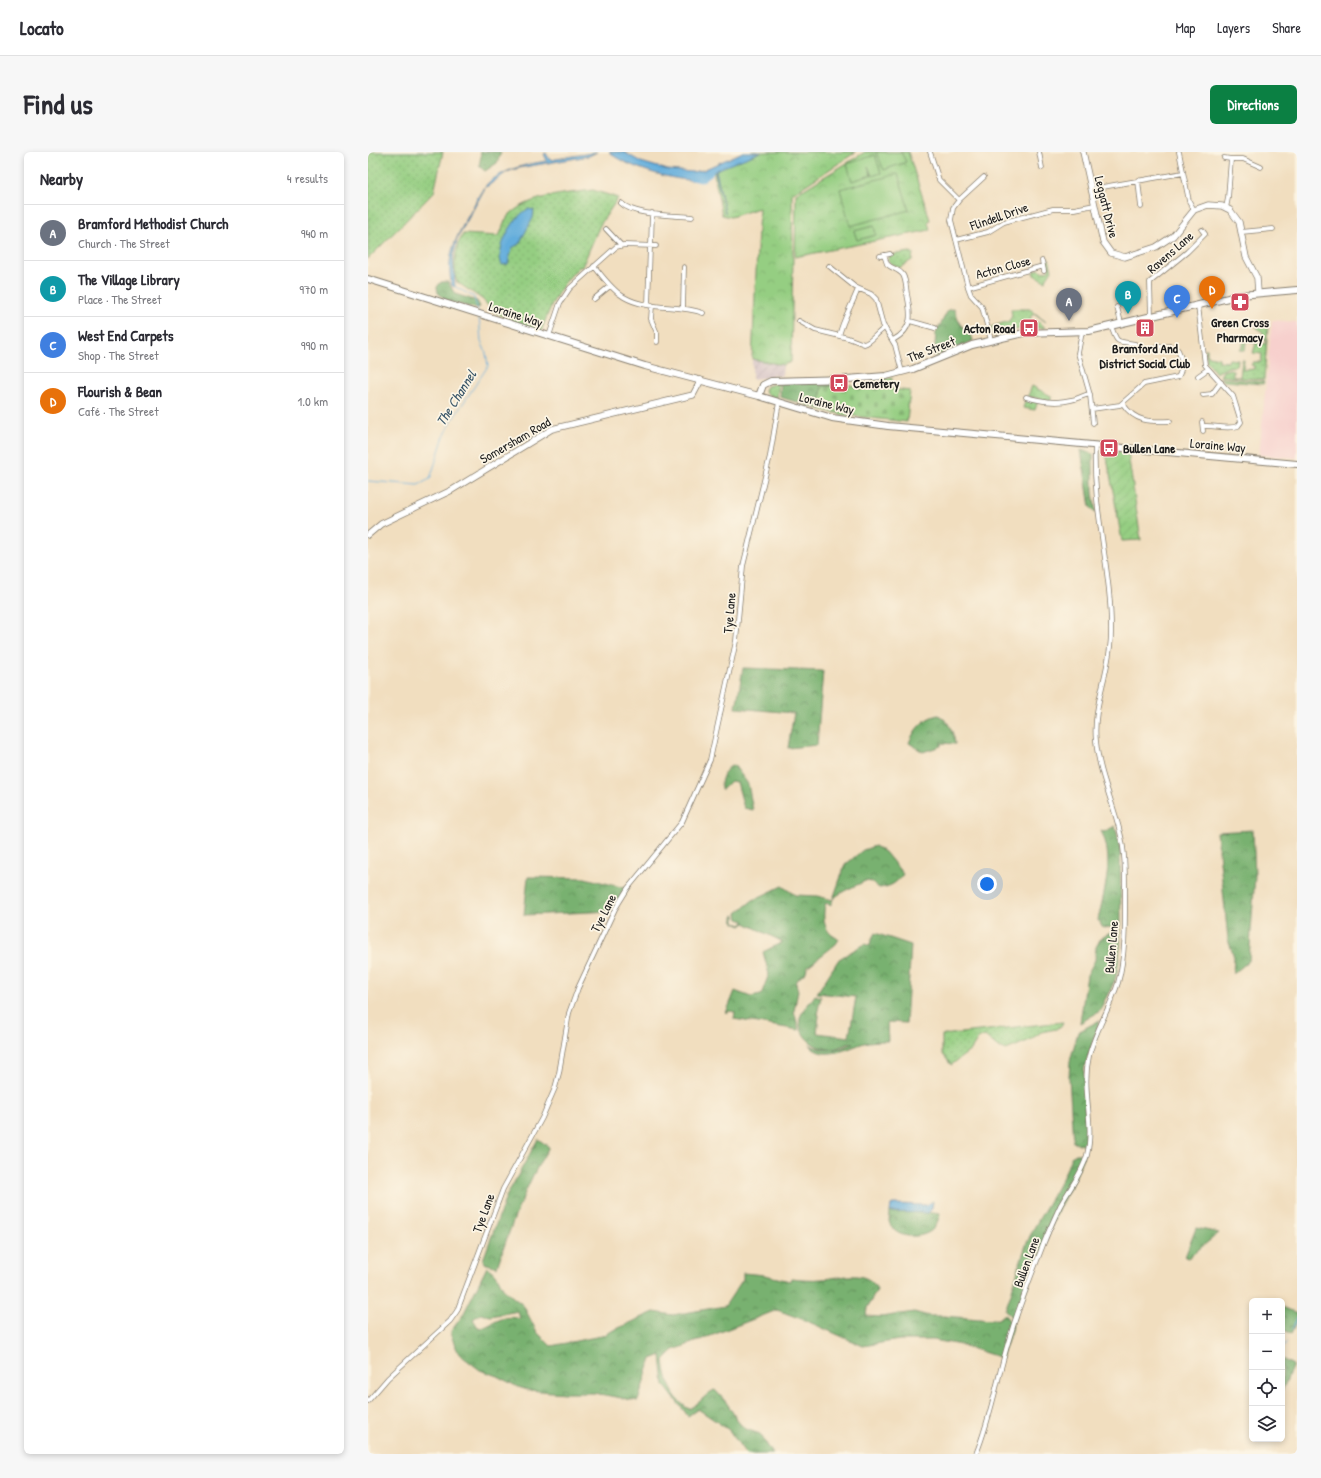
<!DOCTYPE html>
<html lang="en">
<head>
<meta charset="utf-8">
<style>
  body { margin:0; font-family:"Patrick Hand",sans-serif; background:#f7f7f7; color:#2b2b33 }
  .controls { position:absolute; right:12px; bottom:12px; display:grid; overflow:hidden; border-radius:6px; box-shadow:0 2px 6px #0003 }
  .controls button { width:36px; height:36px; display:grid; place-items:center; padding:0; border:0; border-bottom:1px solid #e1e1e2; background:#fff; color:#2b2b33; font:20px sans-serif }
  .you { position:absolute; left:619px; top:732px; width:14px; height:14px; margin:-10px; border:3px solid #fff; border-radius:50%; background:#1a73e8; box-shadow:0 0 0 6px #1a73e833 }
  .badge { display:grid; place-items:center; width:26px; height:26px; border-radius:50%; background:#0b8043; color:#fff; font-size:13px; font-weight:700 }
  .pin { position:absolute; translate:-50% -33px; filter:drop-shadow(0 1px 2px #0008) }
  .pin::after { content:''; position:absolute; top:21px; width:14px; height:12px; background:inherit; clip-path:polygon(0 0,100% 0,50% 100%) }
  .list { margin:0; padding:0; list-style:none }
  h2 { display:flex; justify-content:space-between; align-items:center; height:52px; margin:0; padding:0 16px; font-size:17px }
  h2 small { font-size:13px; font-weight:400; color:#7c7c81 }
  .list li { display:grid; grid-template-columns:26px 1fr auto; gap:12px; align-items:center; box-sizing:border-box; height:56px; padding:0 16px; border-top:1px solid #e1e1e2 }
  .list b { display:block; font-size:15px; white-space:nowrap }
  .list p { margin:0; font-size:13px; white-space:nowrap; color:#7c7c81 }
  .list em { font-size:13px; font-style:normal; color:#7c7c81 }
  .icon { flex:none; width:22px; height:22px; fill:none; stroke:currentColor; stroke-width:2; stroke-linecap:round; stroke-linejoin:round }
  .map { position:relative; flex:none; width:929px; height:1302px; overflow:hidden; border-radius:6px }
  header { display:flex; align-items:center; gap:24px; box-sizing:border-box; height:56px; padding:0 20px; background:#fff; border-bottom:1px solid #e1e1e2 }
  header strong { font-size:19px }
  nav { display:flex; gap:22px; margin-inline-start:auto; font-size:14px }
  .intro { display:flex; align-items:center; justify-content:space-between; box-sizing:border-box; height:96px; padding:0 24px }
  h1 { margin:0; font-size:28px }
  .button { padding:10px 18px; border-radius:6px; background:#0b8043; color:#fff; font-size:14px; font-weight:700 }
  main { display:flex; gap:24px; padding:0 24px }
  aside { flex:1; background:#fff; border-radius:6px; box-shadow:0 2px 6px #0003 }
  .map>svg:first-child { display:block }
  .built { fill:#f7d0cd }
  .industrial { fill:url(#industrial-furrows) }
  .grass { fill:url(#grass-dots); stroke:#58754f }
  .forest { fill:url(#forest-crowns); stroke:#4a6646; fill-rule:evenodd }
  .cemetery { fill:url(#cemetery-stones); stroke:#58754f }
  .park { fill:url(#park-crowns); stroke:#58754f }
  .garden { fill:url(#garden-furrows); stroke:#58754f }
  .pitch { fill:#95ce82; stroke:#58754f }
  .water { fill:#64addc; stroke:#40647c }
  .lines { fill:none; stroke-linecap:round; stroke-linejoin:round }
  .stream { stroke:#64addc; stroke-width:1 }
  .river { stroke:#64addc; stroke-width:7 }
  .minor-casing { stroke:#867d6e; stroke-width:5.5 }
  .tertiary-casing { stroke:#867d6e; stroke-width:7 }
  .secondary-casing { stroke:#867d6e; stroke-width:8 }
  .minor { stroke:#fff; stroke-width:4 }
  .tertiary { stroke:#fff; stroke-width:5.5 }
  .secondary { stroke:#fff; stroke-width:6 }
  .labels { text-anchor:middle; stroke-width:3.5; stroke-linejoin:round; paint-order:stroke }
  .street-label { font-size:13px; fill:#1c1c1c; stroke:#fcf5e5 }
  .poi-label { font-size:13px; font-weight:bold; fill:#1c1c1c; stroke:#fcf5e5 }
  .water-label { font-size:14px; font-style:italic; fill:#395669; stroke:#fcf5e5 }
</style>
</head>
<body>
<header>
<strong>Locato</strong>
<nav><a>Map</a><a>Layers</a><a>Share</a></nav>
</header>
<div class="intro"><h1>Find us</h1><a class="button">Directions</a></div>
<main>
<aside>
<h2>Nearby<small>4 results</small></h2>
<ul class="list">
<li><span class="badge" style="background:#6b7280">A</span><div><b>Bramford Methodist Church</b><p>Church · The Street</p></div><em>940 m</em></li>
<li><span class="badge" style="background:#0f9aa8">B</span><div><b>The Village Library</b><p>Place · The Street</p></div><em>970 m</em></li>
<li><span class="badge" style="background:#3f7fe0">C</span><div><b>West End Carpets</b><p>Shop · The Street</p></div><em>990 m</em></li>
<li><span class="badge" style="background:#e8710a">D</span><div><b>Flourish &amp; Bean</b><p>Café · The Street</p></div><em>1.0 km</em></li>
</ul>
</aside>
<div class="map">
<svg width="929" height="1302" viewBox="0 0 929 1302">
  <defs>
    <pattern id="industrial-furrows" width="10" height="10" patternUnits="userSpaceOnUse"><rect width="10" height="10" fill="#d2bec3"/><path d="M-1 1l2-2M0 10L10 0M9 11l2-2" fill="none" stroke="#b4a3a7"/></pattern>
    <pattern id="grass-dots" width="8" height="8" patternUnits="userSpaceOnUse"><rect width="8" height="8" fill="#95ce82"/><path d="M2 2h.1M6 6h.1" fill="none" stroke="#80b070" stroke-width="1.8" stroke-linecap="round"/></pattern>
    <pattern id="forest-crowns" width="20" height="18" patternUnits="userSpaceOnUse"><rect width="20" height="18" fill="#78b170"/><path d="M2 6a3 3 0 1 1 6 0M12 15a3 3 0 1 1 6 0" fill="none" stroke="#628f5b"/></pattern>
    <pattern id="cemetery-stones" width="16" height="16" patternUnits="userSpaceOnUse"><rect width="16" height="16" fill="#95ce82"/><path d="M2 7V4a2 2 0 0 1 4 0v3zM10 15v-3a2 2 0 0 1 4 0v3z" fill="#80b070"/></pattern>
    <pattern id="park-crowns" width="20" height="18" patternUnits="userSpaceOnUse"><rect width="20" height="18" fill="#95ce82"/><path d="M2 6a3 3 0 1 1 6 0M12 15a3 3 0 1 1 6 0" fill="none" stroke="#80b070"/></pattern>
    <pattern id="garden-furrows" width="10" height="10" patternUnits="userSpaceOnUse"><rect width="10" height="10" fill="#95ce82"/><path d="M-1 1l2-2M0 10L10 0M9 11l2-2" fill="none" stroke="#80b070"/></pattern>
  </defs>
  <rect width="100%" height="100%" fill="#fcf5e5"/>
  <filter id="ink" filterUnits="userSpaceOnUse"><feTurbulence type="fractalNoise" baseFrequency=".025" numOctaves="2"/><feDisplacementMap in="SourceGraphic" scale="8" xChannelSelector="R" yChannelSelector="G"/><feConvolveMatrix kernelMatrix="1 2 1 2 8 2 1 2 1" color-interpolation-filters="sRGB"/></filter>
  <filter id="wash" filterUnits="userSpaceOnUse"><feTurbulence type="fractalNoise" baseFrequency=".012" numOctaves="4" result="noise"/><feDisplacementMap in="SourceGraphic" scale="16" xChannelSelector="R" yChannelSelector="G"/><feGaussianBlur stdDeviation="0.9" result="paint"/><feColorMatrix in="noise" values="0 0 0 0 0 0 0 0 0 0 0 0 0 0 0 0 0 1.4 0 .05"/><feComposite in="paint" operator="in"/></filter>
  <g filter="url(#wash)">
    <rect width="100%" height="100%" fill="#f1debf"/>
    <path class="built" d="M904,168L929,170V306L891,303Z"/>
    <path class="industrial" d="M384,207L415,213L414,224H407L405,221L404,225L384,227Z"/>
    <path class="grass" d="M0,0H75L66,40L0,107Z
      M225,38L250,46L232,73L214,115H211C190,136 183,152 173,180L126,160L114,147L89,130L87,123V107L90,92L95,82L131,84C134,78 136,69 140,64C161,43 197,42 225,38Z
      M542,100L545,101L544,108L531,116L521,110L520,108L522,103Z
      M681,107L684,118L677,129L666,123L665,119L672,117L675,120L681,118L679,109Z
      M643,157H662L678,170L666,161L662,166L668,172L671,169L677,176H656L625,183L623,175L641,169L644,164Z
      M900,173L896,228L852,224L855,219L862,217L865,219V225H872L874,208H876L875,218L886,217V214L883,213L885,210H893L894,202L885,201L888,191L878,189L877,198H872L875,194L876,185L878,188L886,189L889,187L888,191L897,192L898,188H895V180L888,176V174Z
      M837,197H839V202L841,204L851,206V209L860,210L861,207L870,208L869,214L860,215L848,221L839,210Z
      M852,226L896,230L895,232L856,229Z
      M411,231L409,246L398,242L397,238L399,234Z
      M664,234L683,244V249L660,244Z
      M658,246L670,249L667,258L655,256Z
      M695,870L693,874L688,877L673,880L662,888L638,898L630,895L617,884L610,887L603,898L583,913L574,901V883Z"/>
    <path class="forest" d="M112,0H133L129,11L117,19L111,14L113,4Z
      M73,130H80L87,142L109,149L112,155L106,156L79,149L70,141L69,135Z
      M586,157L592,172L604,185L605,189L566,205L568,181L580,158Z
      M467,229L468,232L454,235L451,257L412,245L413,231Z
      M713,298L725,302V340L728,361L722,355Z
      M375,516L455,519L449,593L420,596L426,561L368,556Z
      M570,563C580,567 586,581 587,592L573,591V594L555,600L541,591C546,578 555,566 570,563Z
      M366,613L380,632L385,658L376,656L369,630L363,629L355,637H353C352,628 357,615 366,613Z
      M747,674L752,693L753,774L735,776L730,768C736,740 747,706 733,679L736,680Z
      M885,678L887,723L881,809L865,822L866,805L860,787L849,680Z
      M507,694L517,700L535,722C529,731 522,735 511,736L504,730L497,729C486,735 475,738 465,747L477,713L495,698Z
      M160,725L217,726L257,736L245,759L156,763Z
      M414,734L427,743L449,744L465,748L462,754L459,751L457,753C454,768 456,781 471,787L468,792L439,815L438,820L430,827L428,831L430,839L426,859L431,878L366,867L367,860L362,859L358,861L367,839L383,845L393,843L401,822L395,800L415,790L377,771L373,774L366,771L365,764L367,763V771L374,773L376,769L370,767L369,761L385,748Z
      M752,776C754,786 750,821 746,830C742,840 736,847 732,859L712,871L719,823L727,808L728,795L733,786Z
      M507,781L543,793L538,871L519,870L520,889C513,889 503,889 496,891C481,896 455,910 441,893C458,900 469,899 485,891C480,890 470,897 463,897C447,898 429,883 432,866C434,858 443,850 447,843L453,845L449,862L451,863L449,881L481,885L488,845L449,841L471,807L496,792L502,794L503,788Z
      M732,868L716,917L718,994L705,990L701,925L702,909L710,880Z
      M170,987L181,995C157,1033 143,1074 129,1115L116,1111L115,1108L138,1045Z
      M708,1002H716L707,1026L691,1056L646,1168L637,1158C647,1134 651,1108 662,1084C675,1057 694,1033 703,1005Z
      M522,1060L572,1061C571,1066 569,1072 566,1076C556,1088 525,1088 521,1069C521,1067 522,1063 522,1060Z
      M828,1076L851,1081L820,1106L817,1105Z
      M119,1115L128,1122L136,1138L155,1153L169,1180L183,1194L233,1184L286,1160L305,1163L357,1154L375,1127V1121L397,1123L422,1129L423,1126C433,1127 444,1128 454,1127C472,1126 501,1116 509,1138L499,1156L498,1164L513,1165L546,1160L561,1164H576L623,1168L630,1167L636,1162L645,1173L634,1206L593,1193L565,1188H531L495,1194L439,1169L409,1158L306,1198L296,1208C298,1227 304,1247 321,1257C330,1253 342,1238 347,1238L358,1250L372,1272L378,1277L392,1282L405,1302H378L361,1278L330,1257L320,1264L296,1233L293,1203L283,1207L270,1249L226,1241H197L160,1238L150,1235L129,1224L112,1218L91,1202L84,1186L83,1179L95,1163ZM150,1159L152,1167C135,1161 125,1173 111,1177L105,1167L113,1162L123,1164Z
      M914,1155L929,1161V1169L923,1182L914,1177Z
      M914,1207L925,1213L914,1239Z"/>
    <path class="cemetery" d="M524,226L523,237L542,239L539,270L476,263L451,257L454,235L478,232L490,235L501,232L507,228Z"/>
    <path class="park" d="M385,0H488L424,42L425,106L423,210L415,213L384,207L391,56L363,65L354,63L345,17Z
      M497,0H540L562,68L560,70L562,78L427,105L428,42Z"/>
    <path class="garden" d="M745,299L760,301L773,388L754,389L738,300Z"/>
    <path class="pitch" d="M508,0H533L538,10L516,18Z
      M507,3L513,21L504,24L500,14L503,23L484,29L479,12Z
      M530,22L541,58L482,74L472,37Z
      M506,74L508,83L489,88L486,79Z"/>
    <path class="water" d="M229,0L221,4L151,16L139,20L117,36L89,87L85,106L87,135L84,134C76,102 90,83 104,57C110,45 114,35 125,27C141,16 159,12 179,9L176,2L178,1L182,8Z
      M241,0H256L273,10L300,18L324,20L335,18L375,0H393L348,18L357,61L347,19C339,24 332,27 323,28C304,28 255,14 241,0Z
      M160,57L166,58L165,66L151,92L144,96L140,112L134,113C126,98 146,64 160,57Z
      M565,1049L564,1057L560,1061L522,1060L523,1053L526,1052L559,1053Z"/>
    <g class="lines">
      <path class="stream" d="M86,134L106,145L110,159
        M0,329L50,333L62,327L75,287L84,268L120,214L118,201L113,189L111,164
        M924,1178L929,1165
        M914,1198L919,1190"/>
      <path class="river" d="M321,24L333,27L342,20"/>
    </g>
  </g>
  <g filter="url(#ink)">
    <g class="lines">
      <defs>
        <path id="minor" d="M562,0L571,28L591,48L585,56L583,68L600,135L603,143L614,155L623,188
          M671,0L674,16
          M811,0L821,49L826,58
          M856,6L863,7
          M770,28L773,55
          M723,37L815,21
          M591,48L616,25
          M253,51C266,64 305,63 324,65
          M858,56L860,46L863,7H875L893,15
          M238,77L253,93
          M873,80L905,77
          M588,88L620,80L636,70L685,57H706L727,53
          M283,94L284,61
          M516,103L519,112C524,117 531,117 535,123C538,128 538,136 539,142C543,161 546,177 525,188
          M512,104L522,102
          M674,109L676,119
          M226,114C235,125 244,138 256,145C280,159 310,152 335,161
          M461,114L487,135L503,142L508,147L515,173L527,193L534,220
          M600,135L675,114
          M226,147L242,134
          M280,153L282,94
          M284,153L283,167L289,181V190
          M830,153L837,213L865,244L873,270L870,274C859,278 847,273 836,274
          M315,155L316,115
          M749,155L753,171
          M783,164L782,130L819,100L837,82L834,78
          M431,169L447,178L480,186L496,192C504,190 509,180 517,176
          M542,169L567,176
          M743,174C750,194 749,188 767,192L770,199
          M714,180L710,201L722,243L725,271
          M181,184L192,151L202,136L248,95L256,93L288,94
          M471,184C475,167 484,153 490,137
          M830,224L840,217
          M835,243L844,242L853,230
          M658,245C673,249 687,252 703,248C710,247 715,243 722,242
          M755,252C767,270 782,270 802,269
          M724,257L752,253L776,232L810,225C815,218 814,206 810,198L802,194L789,195
          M834,270L835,279
          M0,1249L20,1226L82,1169L89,1159L135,1037L174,966L187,936L191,921L201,861L210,836L247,757L260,736L314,670L342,608L368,489L375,414L402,304L411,250
          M608,1302C624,1263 630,1221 643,1181C652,1151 664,1122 675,1093C680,1080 686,1067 692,1054C701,1037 714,1022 719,1003C727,971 713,938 721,904C727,879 742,856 750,831C758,802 757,768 757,737C757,718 757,699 752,680C745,650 731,621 728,589C724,553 743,518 743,481C744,418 724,357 727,294"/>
        <path id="tertiary" d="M715,0L735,90L743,101L757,105L788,95L805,84L826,58L840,53L854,54L862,58L871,70L878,105L889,126L890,140
          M0,383L13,372L84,338L184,277L325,243L333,228"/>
        <path id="secondary" d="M0,127L277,214L391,244L464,266L520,274L929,312
          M391,244L395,233L403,229L479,227L518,224L545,217L604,193L656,181L721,179L873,143L929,138"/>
      </defs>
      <use href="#minor" class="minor-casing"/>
      <use href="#tertiary" class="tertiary-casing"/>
      <use href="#secondary" class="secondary-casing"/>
      <use href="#minor" class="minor"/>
      <use href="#tertiary" class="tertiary"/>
      <use href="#secondary" class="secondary"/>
    </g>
  </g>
  <defs>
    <symbol id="pharmacy-square" viewBox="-11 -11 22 22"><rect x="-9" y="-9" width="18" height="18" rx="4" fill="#d1495b" stroke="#fcf5e5"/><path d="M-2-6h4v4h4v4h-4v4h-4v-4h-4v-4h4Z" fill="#fff"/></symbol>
    <symbol id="bus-square" viewBox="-11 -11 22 22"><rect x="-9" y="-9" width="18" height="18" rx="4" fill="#d1495b" stroke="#fcf5e5"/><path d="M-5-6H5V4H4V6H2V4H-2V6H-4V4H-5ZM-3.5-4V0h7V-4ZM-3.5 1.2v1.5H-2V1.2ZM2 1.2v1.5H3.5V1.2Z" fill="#fff"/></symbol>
    <symbol id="building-square" viewBox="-11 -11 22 22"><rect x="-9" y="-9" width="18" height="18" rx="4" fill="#d1495b" stroke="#fcf5e5"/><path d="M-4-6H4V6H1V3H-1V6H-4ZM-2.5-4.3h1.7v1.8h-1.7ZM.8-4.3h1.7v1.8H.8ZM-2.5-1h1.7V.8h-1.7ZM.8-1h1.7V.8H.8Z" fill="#fff"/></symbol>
  </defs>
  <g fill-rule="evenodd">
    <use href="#pharmacy-square" x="861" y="139" width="22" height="22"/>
    <use href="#bus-square" x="650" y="165" width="22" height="22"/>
    <use href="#building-square" x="766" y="165" width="22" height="22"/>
    <use href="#bus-square" x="460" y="220" width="22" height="22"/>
    <use href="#bus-square" x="730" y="285" width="22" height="22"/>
  </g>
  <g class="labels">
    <g class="street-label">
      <text transform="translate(739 55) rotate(76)" y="5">Leggatt Drive</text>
      <text transform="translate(631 64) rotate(-19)" y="5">Flindell Drive</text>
      <text transform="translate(802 100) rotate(-41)" y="5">Ravens Lane</text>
      <text transform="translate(635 115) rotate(-15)" y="5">Acton Close</text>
      <text transform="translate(148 162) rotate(18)" y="5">Loraine Way</text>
      <text transform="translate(563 197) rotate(-21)" y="5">The Street</text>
      <text transform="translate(459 251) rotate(14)" y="5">Loraine Way</text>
      <text transform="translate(147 288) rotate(-30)" y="5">Somersham Road</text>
      <text transform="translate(850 293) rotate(5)" y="5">Loraine Way</text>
      <text transform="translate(361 461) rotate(-85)" y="5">Tye Lane</text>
      <text transform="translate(235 761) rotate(-63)" y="5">Tye Lane</text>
      <text transform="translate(743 795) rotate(-85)" y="5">Bullen Lane</text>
      <text transform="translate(115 1061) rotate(-70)" y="5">Tye Lane</text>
      <text transform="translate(658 1110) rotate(-70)" y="5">Bullen Lane</text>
    </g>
    <g class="poi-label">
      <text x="872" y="175">Green Cross<tspan x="872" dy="15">Pharmacy</tspan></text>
      <text x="647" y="181" text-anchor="end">Acton Road</text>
      <text x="777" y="201">Bramford And<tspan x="777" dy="15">District Social Club</tspan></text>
      <text x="485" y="236" text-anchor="start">Cemetery</text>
      <text x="755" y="301" text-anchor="start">Bullen Lane</text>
    </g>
    <g class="water-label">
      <text transform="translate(88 246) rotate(-58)" y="5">The Channel</text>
    </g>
  </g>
</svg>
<div class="controls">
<button>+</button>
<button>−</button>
<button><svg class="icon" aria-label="locate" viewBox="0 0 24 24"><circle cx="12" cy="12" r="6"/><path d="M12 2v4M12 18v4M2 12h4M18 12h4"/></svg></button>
<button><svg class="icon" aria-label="layers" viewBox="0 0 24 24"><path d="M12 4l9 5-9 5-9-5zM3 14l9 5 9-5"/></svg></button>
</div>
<div class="you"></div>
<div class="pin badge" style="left:701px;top:169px;background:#6b7280">A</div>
<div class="pin badge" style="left:760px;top:162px;background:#0f9aa8">B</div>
<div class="pin badge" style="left:809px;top:166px;background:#3f7fe0">C</div>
<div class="pin badge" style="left:844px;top:157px;background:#e8710a">D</div>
</div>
</main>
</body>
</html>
